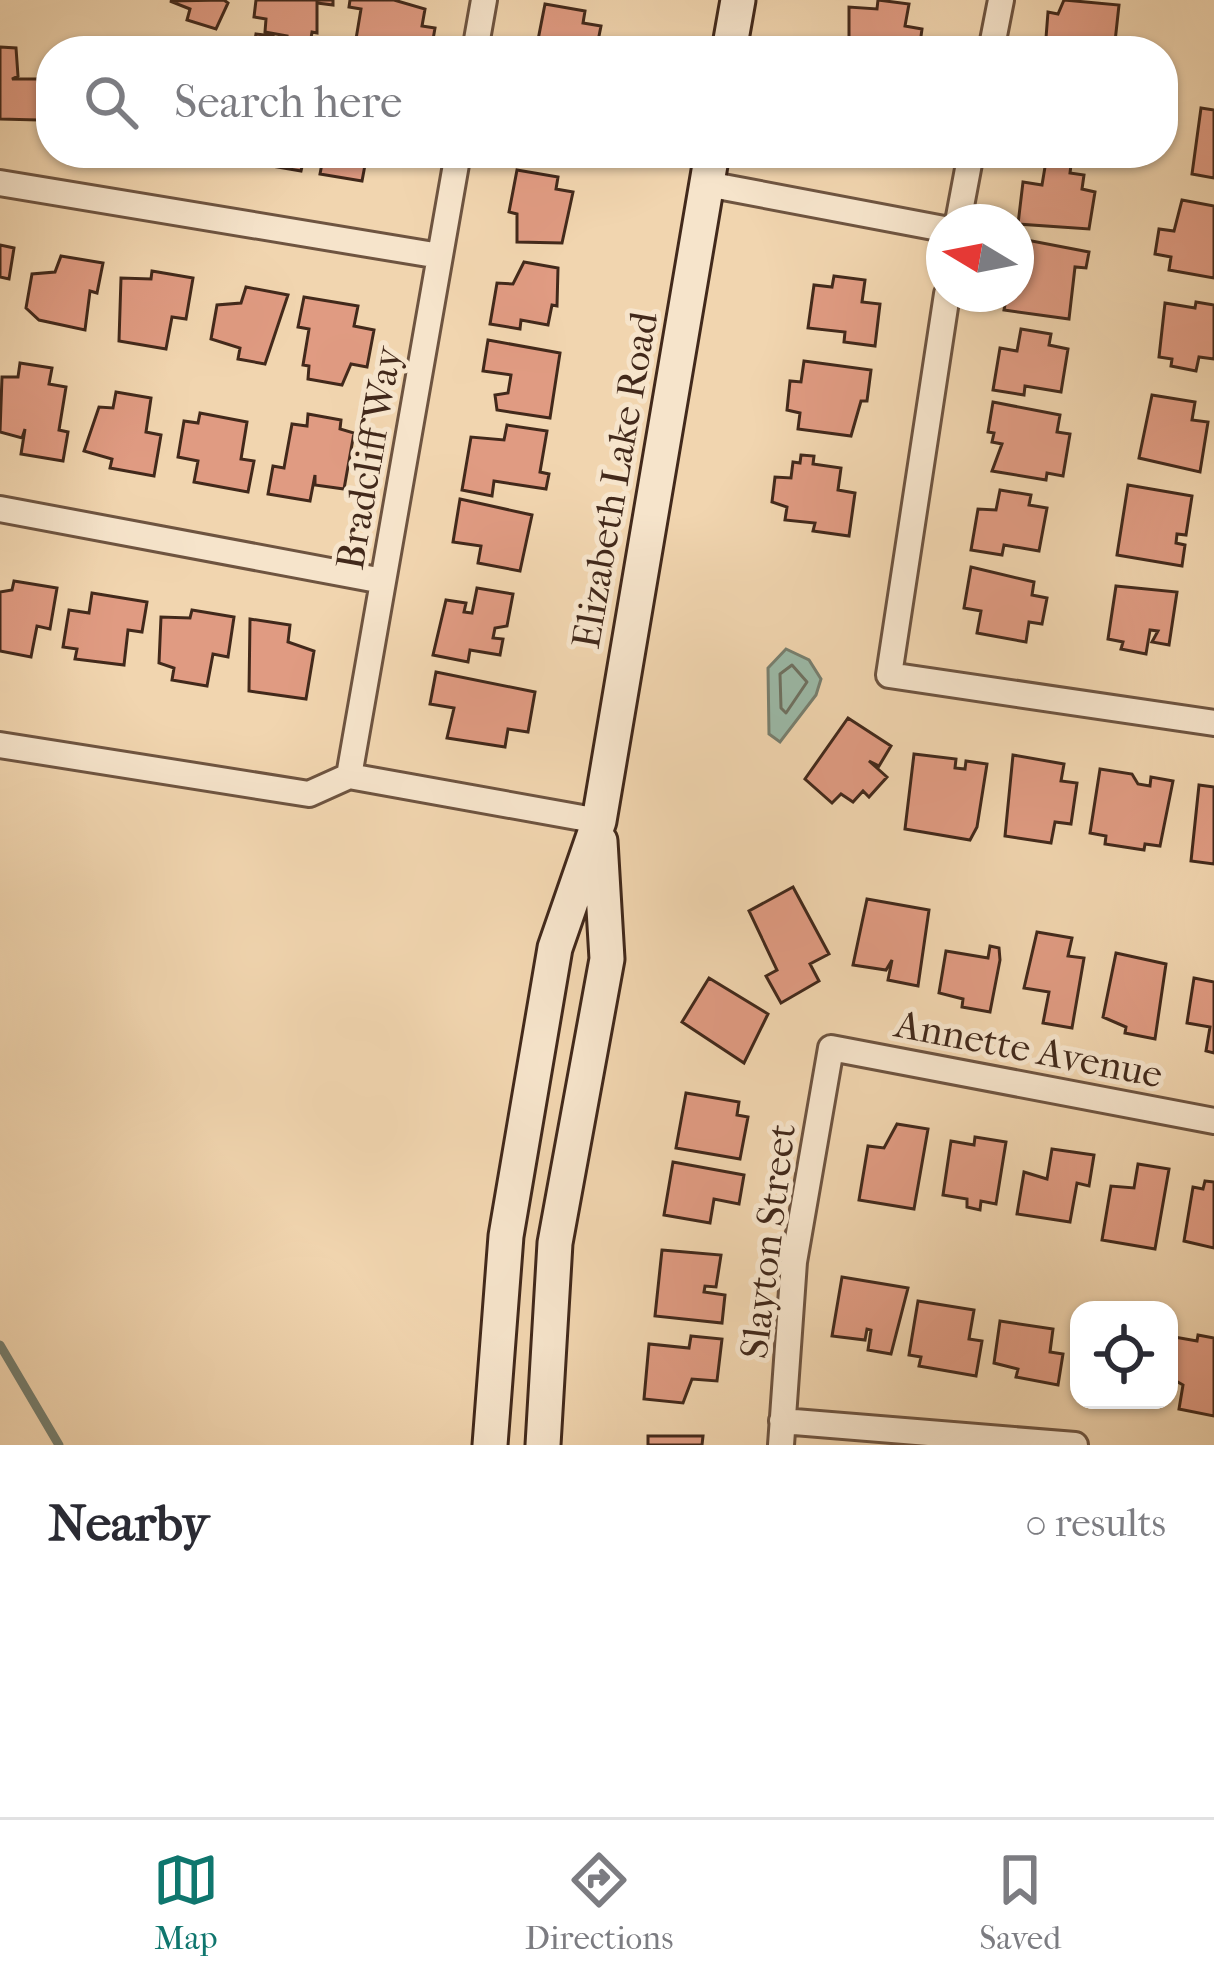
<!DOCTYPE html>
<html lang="en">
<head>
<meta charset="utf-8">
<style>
  body { margin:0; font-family:"IM FELL French Canon",serif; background:#f2f2f3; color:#2b2b33 }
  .controls { position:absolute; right:36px; bottom:36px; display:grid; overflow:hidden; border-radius:24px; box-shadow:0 3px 9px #0004 }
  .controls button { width:108px; height:108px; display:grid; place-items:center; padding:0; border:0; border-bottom:3px solid #e1e1e2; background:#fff; color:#2b2b33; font:60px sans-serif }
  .compass { position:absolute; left:926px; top:204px; width:108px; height:108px; border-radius:50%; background:#fff; box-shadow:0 3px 9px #0004; rotate:280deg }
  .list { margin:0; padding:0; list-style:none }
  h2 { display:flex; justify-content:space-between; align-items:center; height:156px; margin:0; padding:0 48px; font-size:51px }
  h2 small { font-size:39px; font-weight:400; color:#7c7c81 }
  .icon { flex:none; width:66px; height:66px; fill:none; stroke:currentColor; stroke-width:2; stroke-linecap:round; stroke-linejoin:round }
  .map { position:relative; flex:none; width:1214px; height:1445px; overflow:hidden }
  .search { position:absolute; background:#fff; box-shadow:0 3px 9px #0004; left:36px; right:36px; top:36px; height:132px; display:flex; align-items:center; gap:30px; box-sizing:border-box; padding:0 42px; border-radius:48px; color:#7c7c81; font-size:45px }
  .sheet { height:372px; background:#fff }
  nav { display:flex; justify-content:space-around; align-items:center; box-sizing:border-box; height:168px; border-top:3px solid #e1e1e2; background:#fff; font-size:33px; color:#7c7c81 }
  nav a { display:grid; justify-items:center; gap:6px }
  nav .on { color:#0f766e }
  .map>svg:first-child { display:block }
  .water { fill:#9bb9a7; stroke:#777f6f; stroke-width:3 }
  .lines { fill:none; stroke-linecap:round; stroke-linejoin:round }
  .shore { stroke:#6e7161; stroke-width:3 }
  .stream { stroke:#777f6f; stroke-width:9 }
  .building { fill:#e09b82; stroke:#42291b; stroke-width:3 }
  .minor-casing { stroke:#6e5440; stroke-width:30 }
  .secondary-casing { stroke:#42291b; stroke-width:39 }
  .minor { stroke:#f6e4cb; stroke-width:24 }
  .secondary { stroke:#f6e4cb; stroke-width:33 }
  .labels { text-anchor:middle; stroke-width:10; stroke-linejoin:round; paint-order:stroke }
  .street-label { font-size:39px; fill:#42291b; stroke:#f6e4cb }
</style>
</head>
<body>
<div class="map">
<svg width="1214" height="1445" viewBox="0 0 1214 1445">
  <rect width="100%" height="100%" fill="#f1d5af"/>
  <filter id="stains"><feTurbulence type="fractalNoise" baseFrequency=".00167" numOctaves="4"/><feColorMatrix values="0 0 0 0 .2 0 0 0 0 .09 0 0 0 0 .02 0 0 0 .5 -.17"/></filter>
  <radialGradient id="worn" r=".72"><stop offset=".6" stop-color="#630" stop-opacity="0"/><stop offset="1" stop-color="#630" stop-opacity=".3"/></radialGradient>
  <path class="water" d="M786,649L809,660L821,679L816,695L780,742L769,734L768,668Z"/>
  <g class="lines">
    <path class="shore" d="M792,665L807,682L786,713L781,708L780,674Z"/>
    <path class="stream" d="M0,1345L59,1445"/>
  </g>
  <path class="building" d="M224,0L228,3L216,29L187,20L190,9L170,1Z
    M256,0H333V5L317,3V33L312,32L309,51L285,49L287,36L265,32L266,19L254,17Z
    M350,0H394L425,9L422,26L435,28L431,51H354L361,9L349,7Z
    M878,0L909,4L905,26L922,29L919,51L849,49V7L877,9Z
    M1064,0L1119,5L1114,51H1045L1048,12L1058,14Z
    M545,4L585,11L583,23L601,26L596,51H544L537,45Z
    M256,34L273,36L270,51H253Z
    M0,47L16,48L18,76L12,79H42L38,120L0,119Z
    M1201,108L1214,110V178L1192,174Z
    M249,153H305L301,171L260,164V155Z
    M324,153H393L392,163L365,165L362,181L320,174Z
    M520,153H552L549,166L518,161Z
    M1046,161L1071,165L1070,173L1084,175L1082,189L1095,192L1089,229L1018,224L1023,182L1042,185Z
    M517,170L558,177L556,189L573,192L562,243L517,242V214L509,212Z
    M1182,200L1214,206V278L1169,270L1171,257L1155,254L1159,229L1174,231Z
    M1016,238L1089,252L1086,268L1075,267L1069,319L1004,310L1007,294H1016L1021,260L1016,259Z
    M0,245L14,248L9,279L0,277Z
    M61,256L103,263L97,293L90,291L85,330L39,320L26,308L32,274L55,272Z
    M524,262L558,268L557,306L552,305L548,325L521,320L520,329L490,324L497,283L513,284Z
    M152,271L193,278L186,319L172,317L166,349L119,341L121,278L151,279Z
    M834,276L865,280L862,302L880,304L875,346L844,342L845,332L808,328L814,285L832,287Z
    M246,287L288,295L265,364L238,359L240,348L211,339L217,305L241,303Z
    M304,297L358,306L354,326L374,330L367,367L351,364L342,385L308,379L309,366L303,365L309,329L298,327Z
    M1196,302L1214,305V359L1199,357L1196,371L1171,366L1172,359L1159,357L1165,303L1195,308Z
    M1021,329L1051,334L1049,345L1068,349L1061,392L1025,386L1024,395L993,390L1000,348L1017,351Z
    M488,340L560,353L550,418L497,410L495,395L508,393L511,375L483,371Z
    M804,361L871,370L867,401H861L851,436L798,429L800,413L787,410L790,381L801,382Z
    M20,363L52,368L49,384L66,387L59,430L68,432L63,461L21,454L25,429L22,438L0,432L2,377H18Z
    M116,392L151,398L146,432L161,435L154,476L110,468L112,459L84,451L99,407L113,408Z
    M1152,395L1195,402L1192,420L1208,422L1200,472L1139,458Z
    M993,402L1060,415L1057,432L1070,434L1063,476L1047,473L1046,480L992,471L1002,444L992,442L994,433L988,432Z
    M200,413L247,422L241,459L254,461L248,492L194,482L198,461L178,457L184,421L198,423Z
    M308,414L341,420L340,429L354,433L344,489L315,485V475L310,501L268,494L273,466L284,468L292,424L307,426Z
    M507,425L547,431L540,472L549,474L546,489L494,481L492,496L462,490L471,437L504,440Z
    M801,455L814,456L813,464L841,468L838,490L855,493L849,536L813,531L815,523L785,520L787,507L772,502L775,477L791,478L793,462L800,463Z
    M1128,485L1192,496L1186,535L1177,534L1176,543L1185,545L1182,566L1117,555Z
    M1000,490L1031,495L1029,505L1047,508L1039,551L1004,545L1002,555L971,550L978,509L996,510Z
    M460,499L532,515L520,571L478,563L481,546L453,542Z
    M971,567L1034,582L1032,595L1047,598L1042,624L1029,622L1026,642L977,633L981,611L964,608Z
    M14,581L57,588L50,629L37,626L31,657L0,651V592L12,590Z
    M1116,586L1177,592L1169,645L1152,642L1158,631L1150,630L1146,654L1121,649L1123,642L1108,639Z
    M477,588L513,594L507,626L495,628L493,638L503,639L500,655L470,650L468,662L433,655L446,600L466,603L464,612L472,613Z
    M92,593L147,602L142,632L128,630L124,665L75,659L77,649L63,647L69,610L89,613Z
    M192,610L234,617L228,657L213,654L207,686L172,680L174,668L159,663L161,617L190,618Z
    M250,619L290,625L288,642L314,651L306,699L249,691Z
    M436,672L535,692L528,732L508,729L505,747L447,738L454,708L430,704Z
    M848,718L891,746L879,766L869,761L887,777L869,797L863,791L853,802L841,794L832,803L805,779Z
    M914,754L956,759L955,768L965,769L966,761L987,764L977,827L970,840L905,829Z
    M1013,755L1064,764L1061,781L1077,783L1071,824L1055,822L1051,843L1005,836Z
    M1100,769L1132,774L1138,784L1150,786L1151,777L1173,781L1160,846L1145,844L1144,850L1105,844L1106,836L1090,833Z
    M1199,785L1214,787V864L1191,861Z
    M793,887L829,954L810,964L819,981L781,1003L766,976L777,970L749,911Z
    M867,899L929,910L918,986L888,980L892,960L886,970L853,965Z
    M1037,932L1072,938L1068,956L1084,958L1072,1028L1043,1023L1049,992L1024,988Z
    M990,946L999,948L1000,960L990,1012L962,1007L963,999L939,993L946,951L988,958Z
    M1116,953L1166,964L1155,1039L1125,1033L1126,1027L1103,1017Z
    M709,978L768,1014L744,1063L682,1022Z
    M1194,978L1214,982V1053L1206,1051L1210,1027L1187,1023Z
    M686,1093L739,1102L737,1115L748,1117L740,1159L676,1148Z
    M897,1124L928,1129L914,1209L859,1200L868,1146L884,1148Z
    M975,1137L1006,1142L996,1204L981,1201L980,1210L967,1207V1199L943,1195L951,1141L974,1145Z
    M1052,1149L1094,1155L1089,1186L1077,1183L1070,1222L1017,1214L1024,1172L1047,1179Z
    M673,1162L744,1175L739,1204L714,1199L710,1223L664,1215Z
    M1138,1164L1169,1169L1155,1249L1102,1240L1111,1186L1134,1188Z
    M1205,1181L1214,1182V1248L1184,1241L1193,1187L1203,1189Z
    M662,1250L721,1255L716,1287L705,1286L704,1292L725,1295L722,1323L655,1316Z
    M842,1277L908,1288L891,1354L868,1350L871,1330L867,1329L865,1340L832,1336Z
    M918,1301L974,1310L969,1339L982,1341L976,1376L919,1366L921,1357L909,1355Z
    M1000,1321L1053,1329L1050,1352L1063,1354L1058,1385L1016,1377L1018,1369L994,1363Z
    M1198,1335L1214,1338V1416L1179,1409L1183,1385L1169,1377V1336L1197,1341Z
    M691,1336L722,1339L717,1381L692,1379L683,1403L644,1399L649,1344L689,1348Z
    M648,1436H703L702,1445H648Z"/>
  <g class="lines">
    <defs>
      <path id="minor" d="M475,51L484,0
        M991,51L1001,0
        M0,183L440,256
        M707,184L944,229
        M958,222L971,153
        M947,294L889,675L1214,723
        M0,509L383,581
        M0,745L309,794L349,776
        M349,776L458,153
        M349,776L599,821
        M782,1421L1075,1445
        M781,1445L794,1262L831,1048L1214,1121"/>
      <path id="secondary" d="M729,51L738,0
        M490,1445L506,1236L555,948L599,821L712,153
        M543,1445L555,1243L607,959L600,841"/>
    </defs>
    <use href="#minor" class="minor-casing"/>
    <use href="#secondary" class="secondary-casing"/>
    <use href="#minor" class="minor"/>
    <use href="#secondary" class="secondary"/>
  </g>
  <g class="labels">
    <g class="street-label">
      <text transform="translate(368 458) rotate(-80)" y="14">Bradcliff Way</text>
      <text transform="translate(614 480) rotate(-80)" y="14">Elizabeth Lake Road</text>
      <text transform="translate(1029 1048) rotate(11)" y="14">Annette Avenue</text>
      <text transform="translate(767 1241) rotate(-83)" y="14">Slayton Street</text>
    </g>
  </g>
  <rect width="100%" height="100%" filter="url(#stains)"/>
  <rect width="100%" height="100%" fill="url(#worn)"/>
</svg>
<div class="controls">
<button><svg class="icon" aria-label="locate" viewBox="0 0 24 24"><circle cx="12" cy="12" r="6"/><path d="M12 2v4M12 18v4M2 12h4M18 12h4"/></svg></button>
</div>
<svg class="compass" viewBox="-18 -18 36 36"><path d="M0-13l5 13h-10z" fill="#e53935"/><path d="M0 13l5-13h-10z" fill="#7c7c81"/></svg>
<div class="search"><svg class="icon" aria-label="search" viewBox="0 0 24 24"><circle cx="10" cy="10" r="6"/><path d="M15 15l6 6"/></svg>Search here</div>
</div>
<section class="sheet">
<h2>Nearby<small>0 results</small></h2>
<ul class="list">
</ul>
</section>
<nav>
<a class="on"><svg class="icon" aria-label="map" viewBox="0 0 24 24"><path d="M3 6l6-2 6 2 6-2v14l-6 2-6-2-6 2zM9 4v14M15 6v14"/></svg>Map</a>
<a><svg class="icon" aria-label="directions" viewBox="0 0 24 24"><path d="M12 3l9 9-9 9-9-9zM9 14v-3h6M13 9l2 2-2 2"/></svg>Directions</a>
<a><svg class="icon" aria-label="saved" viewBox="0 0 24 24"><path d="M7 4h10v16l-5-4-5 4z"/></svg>Saved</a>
</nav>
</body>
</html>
